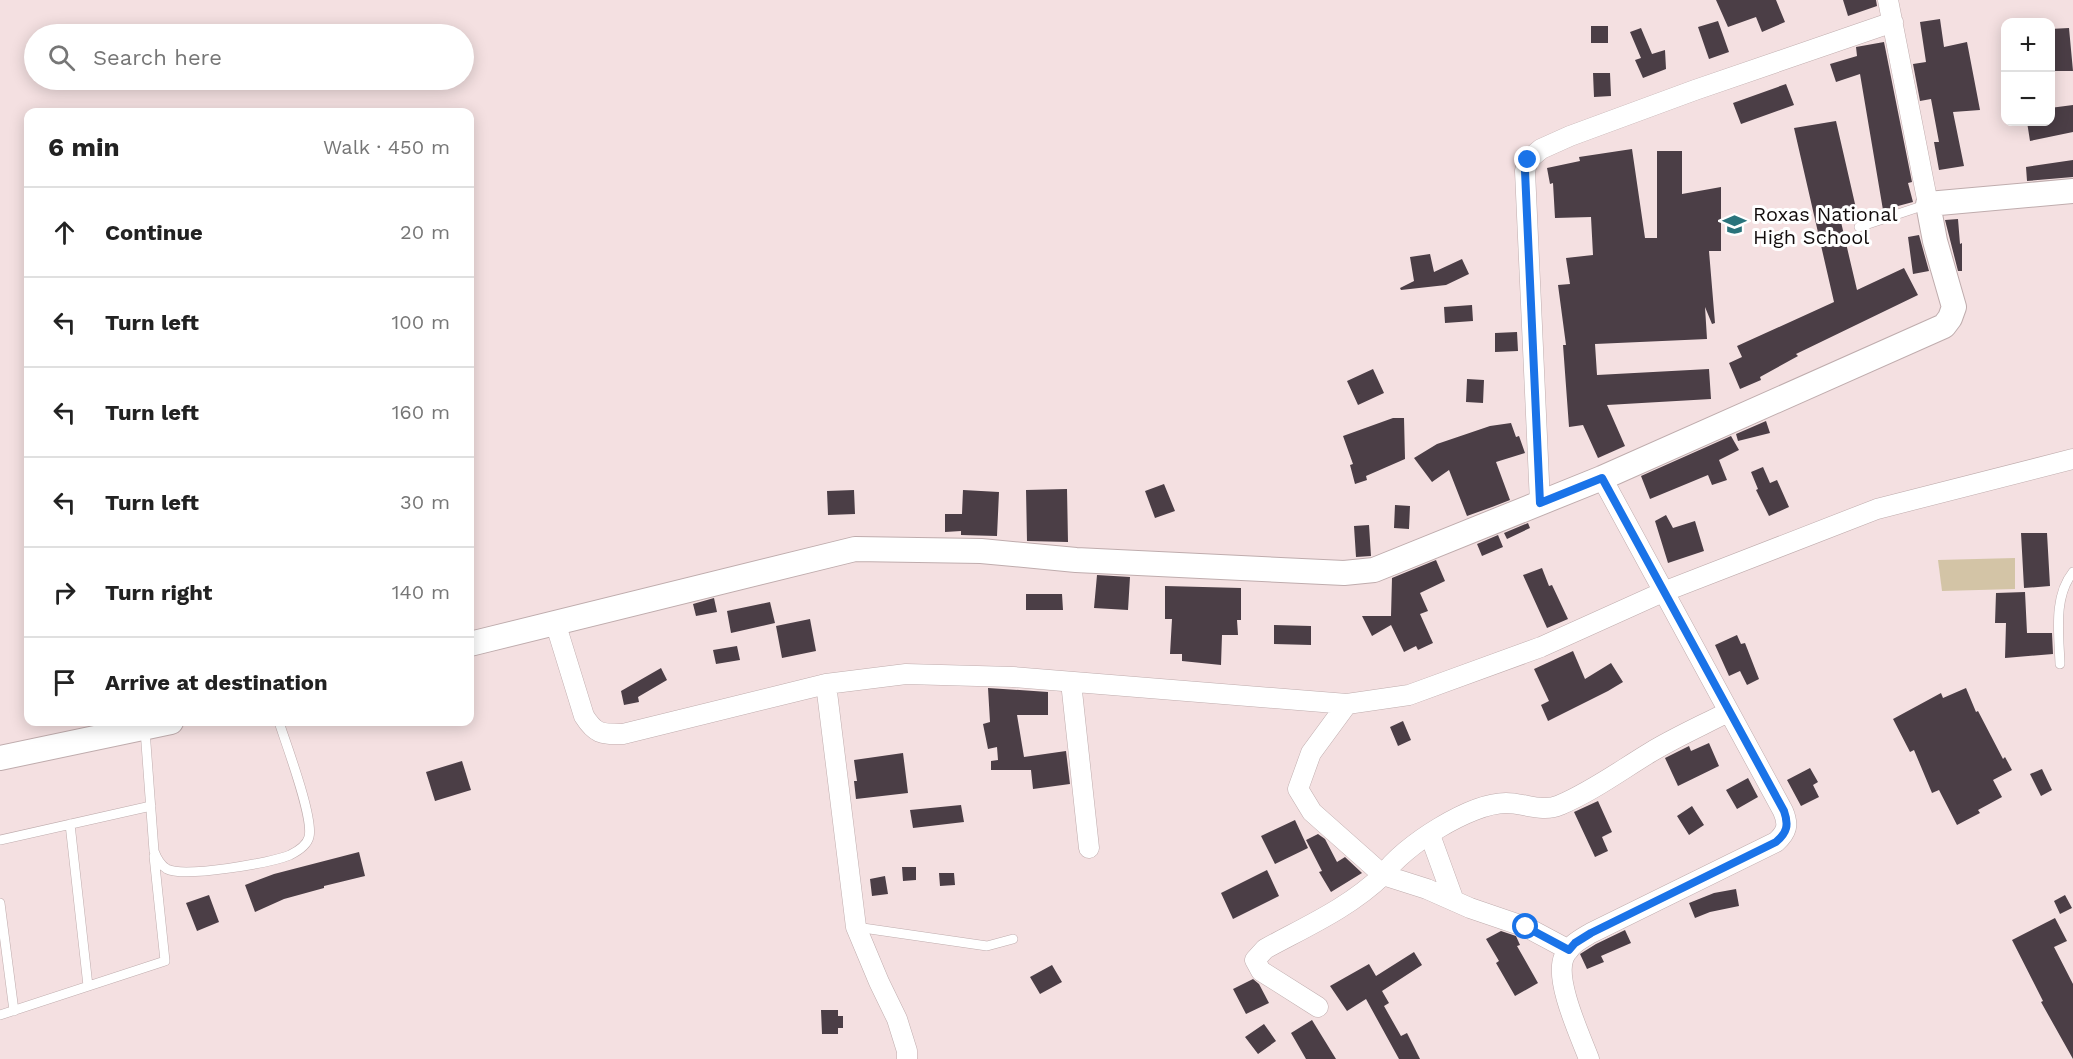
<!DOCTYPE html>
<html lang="en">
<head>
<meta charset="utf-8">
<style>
  body { margin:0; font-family:"Work Sans",sans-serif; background:#f6f6f6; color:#222 }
  .controls { position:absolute; right:18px; top:18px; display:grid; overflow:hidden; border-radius:12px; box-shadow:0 3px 15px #0003 }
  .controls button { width:54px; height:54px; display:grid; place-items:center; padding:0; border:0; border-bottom:2px solid #e0e0e0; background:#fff; color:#222; font:30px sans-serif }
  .stop { position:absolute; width:18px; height:18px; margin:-14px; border:4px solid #1a73e8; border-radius:50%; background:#fff }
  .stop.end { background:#1a73e8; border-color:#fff; box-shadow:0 2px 6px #0008 }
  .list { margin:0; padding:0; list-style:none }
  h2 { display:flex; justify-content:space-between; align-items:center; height:78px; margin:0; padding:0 24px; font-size:26px }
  h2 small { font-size:20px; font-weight:400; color:#767676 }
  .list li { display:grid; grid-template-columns:39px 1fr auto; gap:18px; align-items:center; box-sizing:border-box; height:90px; padding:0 24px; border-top:2px solid #e0e0e0 }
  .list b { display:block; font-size:22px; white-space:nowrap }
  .list em { font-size:20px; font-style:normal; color:#767676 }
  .icon { flex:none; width:33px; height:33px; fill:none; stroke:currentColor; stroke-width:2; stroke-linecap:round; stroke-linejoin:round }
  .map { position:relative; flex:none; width:2073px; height:1059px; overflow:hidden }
  .search { position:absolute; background:#fff; box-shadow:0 3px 15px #0003; left:24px; top:24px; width:450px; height:66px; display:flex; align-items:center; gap:15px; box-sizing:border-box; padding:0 21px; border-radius:33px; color:#767676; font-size:22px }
  .panel { position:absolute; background:#fff; box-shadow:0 3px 15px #0003; left:24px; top:108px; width:450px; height:618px; border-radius:12px }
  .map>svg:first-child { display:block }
  .green { fill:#d3c4a6 }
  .building { fill:#4b3e46 }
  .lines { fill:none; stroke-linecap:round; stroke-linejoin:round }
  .service-casing { stroke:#bfacad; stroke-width:10 }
  .minor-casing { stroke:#bfacad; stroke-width:21 }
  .tertiary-casing { stroke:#bfacad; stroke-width:26 }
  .service { stroke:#fff; stroke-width:9 }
  .minor { stroke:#fff; stroke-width:20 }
  .tertiary { stroke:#fff; stroke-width:24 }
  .route { stroke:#1a73e8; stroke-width:8 }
  .labels { text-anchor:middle; stroke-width:6; stroke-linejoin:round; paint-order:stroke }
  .poi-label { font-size:20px; fill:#120c0c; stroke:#fff; text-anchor:start }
</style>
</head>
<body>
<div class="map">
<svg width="2073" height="1059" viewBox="0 0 2073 1059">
  <rect width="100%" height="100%" fill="#f4e0e1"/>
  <path class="green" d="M2015,558V589L1942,591L1938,560Z"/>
  <path class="building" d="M1716,0H1776L1785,22L1762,32L1756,17L1728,27Z
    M1843,0H1876L1877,6L1848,16Z
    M1940,19L1944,47L1967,42L1980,110L1953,112L1964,166L1939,170L1934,142H1939L1931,99L1920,101L1913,64L1926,62L1920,22Z
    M1718,21L1729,52L1709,59L1698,27Z
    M1591,26H1608V43H1591Z
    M1641,28L1652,54L1665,50L1666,69L1643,78L1635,60L1641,58L1630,32Z
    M2069,28L2073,71H2051L2050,29Z
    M1884,42L1912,182L1908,183L1913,202L1883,210L1860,74L1836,82L1830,64L1857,56L1856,47Z
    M1593,73H1610L1611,96L1594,97Z
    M1786,84L1794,105L1741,124L1733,103Z
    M2073,105V132L2030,141L2027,122H2050V108Z
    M1836,121L1858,217L1841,222L1857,290L1904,268L1918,295L1796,354L1798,356L1760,377L1761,380L1740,389L1729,363L1742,357L1737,346L1834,302L1794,128Z
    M1632,149L1645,238H1657V151H1682V194L1721,187V251H1709L1715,323L1712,324L1705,307L1707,339L1595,344L1597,375L1709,369L1711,399L1607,405L1625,446L1598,458L1583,425L1569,427L1563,345H1566L1558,285L1570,284L1566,258L1593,255L1591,217L1555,218L1553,183L1550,184L1547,168L1580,161L1579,157Z
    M2073,160V177L2027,181L2026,167Z
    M1958,219L1960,244L1962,243V271H1958L1945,220Z
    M1919,235L1929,271L1913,274L1908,237Z
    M1430,254L1434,272L1462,259L1469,274L1446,285L1401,290L1400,288L1414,281L1410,257Z
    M1472,305L1473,321L1445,323L1444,307Z
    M1517,332L1518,351L1495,352V333Z
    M1373,369L1384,393L1358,405L1347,381Z
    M1467,379L1484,380L1483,403L1466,402Z
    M1393,418H1404L1405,459L1366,476L1367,480L1355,484L1350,465L1353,464L1343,436Z
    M1766,421L1770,433L1738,441L1736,434Z
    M1511,423L1516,437L1519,436L1525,453L1496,462L1510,500L1492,507L1467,516L1449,470L1432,482L1414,458L1437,444L1490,426Z
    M1731,436L1739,450L1719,460L1727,480L1712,485L1708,475L1650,499L1641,476Z
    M1763,467L1770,483L1777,480L1789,507L1769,516L1756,490L1758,489L1751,472Z
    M1164,484L1175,511L1155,518L1145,491Z
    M1067,489L1068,542L1027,541L1026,490Z
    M854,490L855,514L828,515L827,491Z
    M963,490L999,492L997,536L961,535V531L945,532V514H962Z
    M1395,505L1410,506L1409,529L1394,528Z
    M1666,515L1673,528L1695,521L1704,551L1668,563L1655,521Z
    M1528,523L1530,528L1507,539L1504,533Z
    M1369,525L1371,556L1356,557L1354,526Z
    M2021,533H2047L2050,586L2024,588Z
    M1498,535L1503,547L1482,556L1477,544Z
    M1436,560L1445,581L1420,593L1428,611L1420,614L1433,643L1418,650L1416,646L1404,652L1391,625L1372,636L1362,616H1391L1392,578Z
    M1542,568L1549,586L1552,585L1568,619L1547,628L1523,575Z
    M1097,575L1130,577L1128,610L1094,608Z
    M1165,586L1241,588V620H1237L1238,635H1222L1221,665L1182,661V654H1170L1172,619H1165Z
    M2025,592L2027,633H2052L2053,654L2005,658L2006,623H1995L1996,593Z
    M1026,594H1062L1063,610H1026Z
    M714,598L717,612L696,616L693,604Z
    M770,602L775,623L731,633L727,611Z
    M810,619L816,651L782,658L776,626Z
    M1274,625L1311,626V645L1274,644Z
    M1737,635L1741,644L1745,643L1759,679L1747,685L1740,671L1729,676L1715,645Z
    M737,646L740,660L716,664L713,650Z
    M1573,651L1585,679L1611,663L1623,682L1608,691L1548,721L1541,705L1549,701L1534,669Z
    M661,668L667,680L638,697L639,702L624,705L621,691Z
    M988,688L1048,692V715H1017L1024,757L1066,751L1070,784L1033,789L1031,770H991V761L998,760L997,747L988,749L983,724L990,722Z
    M1966,688L1976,712L1978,711L2003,759L2005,757L2012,770L1993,780L2002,797L1978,810L1980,813L1957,825L1939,790L1932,793L1914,750L1910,752L1893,719L1941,693L1943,698Z
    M1403,721L1411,740L1398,746L1390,727Z
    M1709,743L1719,766L1678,786L1665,758L1689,746L1691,751Z
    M903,753L908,793L856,799L854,781H857L854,760Z
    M462,761L471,790L435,801L426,772Z
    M1810,768L1818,782L1813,785L1819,797L1801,806L1787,780Z
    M2042,769L2052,790L2041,796L2030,774Z
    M1748,778L1758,797L1737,809L1726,790Z
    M1598,801L1612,832L1602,837L1608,851L1595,857L1574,812Z
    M961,805L964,822L913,828L910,810Z
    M1692,806L1704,825L1689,835L1677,816Z
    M1295,820L1308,848L1275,864L1261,836Z
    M1318,834L1325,839L1337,862L1345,857L1362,873L1331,892L1319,872L1322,871L1306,840Z
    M359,852L365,876L324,886V888L284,899L255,912L245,885L274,874Z
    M902,867H916V880L903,881Z
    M1267,870L1279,896L1233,919L1221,893Z
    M939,873H954L955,885L940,886Z
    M885,876L888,894L872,896L870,879Z
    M1736,889L1739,906L1710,912L1695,918L1689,903L1714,893Z
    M209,895L219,922L197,931L186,903Z
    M2065,895L2072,908L2060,914L2054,901Z
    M2055,918L2067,941L2054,947L2073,984V1059L2041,1002L2043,1001L2012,940Z
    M1625,930L1631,943L1601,956L1604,962L1587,969L1580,954L1596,944Z
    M1501,931L1516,936L1520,945L1517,946L1538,983L1515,996L1496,963L1499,961L1486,939Z
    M1414,952L1422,965L1382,991L1389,1003L1384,1006L1401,1036L1407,1033L1420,1059H1399L1366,999L1347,1011L1330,986L1369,964L1376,976Z
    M1052,965L1062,982L1040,994L1030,977Z
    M1253,979L1259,984L1269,1003L1246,1014L1233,989Z
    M821,1010H838V1016H843V1028H838V1034H822Z
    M1312,1020L1336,1059H1306L1291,1033Z
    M1264,1024L1276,1041L1258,1054L1245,1037Z"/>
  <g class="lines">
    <defs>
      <path id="service" d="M1859,227L1928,204
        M2060,664C2059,634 2053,597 2073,572
        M145,730L154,851C157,859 160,865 167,869C184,878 271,863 290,855C298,851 307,845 309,837C314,818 286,744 279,722
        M70,824L88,986
        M0,840L151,806
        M0,903L14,1011
        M856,927L987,946L1013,939
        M0,1015L165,961L154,856"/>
      <path id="minor" d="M1888,0L1928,204
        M1540,503L1525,171L1528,160L1541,149L1570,136L1695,90L1893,22
        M555,622L584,716C596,735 602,734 623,734L826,684L906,674L1013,677L1347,704L1409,695L1541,647L1663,592L1877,509L2073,459
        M1071,682L1089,848
        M826,684L856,927L879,982L897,1019L907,1051V1059
        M1430,835L1454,901
        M1569,950L1526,927L1470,908L1427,889L1383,875C1403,846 1470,803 1506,803C1524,803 1543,813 1560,805C1593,791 1621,770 1651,752C1676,737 1703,725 1728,712
        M1318,1007L1261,971L1255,960L1265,949C1305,927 1349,908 1383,875L1312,812L1298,789L1311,753L1347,704
        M1589,1059C1580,1035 1554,980 1564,957C1569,945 1581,939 1591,933L1776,842C1787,832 1789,825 1783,811L1602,478"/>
      <path id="tertiary" d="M470,644L855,549L981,551L1076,560L1344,573L1374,570L1602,478L1944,326L1950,318L1954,307L1935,241L1928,204L2073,191
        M0,758L171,722"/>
    </defs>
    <use href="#service" class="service-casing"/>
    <use href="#minor" class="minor-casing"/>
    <use href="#tertiary" class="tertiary-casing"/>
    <use href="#service" class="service"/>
    <use href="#minor" class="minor"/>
    <use href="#tertiary" class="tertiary"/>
  </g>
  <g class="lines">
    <path class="route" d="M1526,927L1569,950L1575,943L1591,933L1776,842C1787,833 1789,825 1784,811L1602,478L1540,503L1525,171L1528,160"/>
  </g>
  <defs>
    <symbol id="school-bare" viewBox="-9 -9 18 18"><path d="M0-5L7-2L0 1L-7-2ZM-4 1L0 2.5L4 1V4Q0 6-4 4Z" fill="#2a737b" stroke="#fff" stroke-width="2.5" paint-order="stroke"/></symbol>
  </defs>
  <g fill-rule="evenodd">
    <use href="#school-bare" x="1718" y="208" width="33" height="33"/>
  </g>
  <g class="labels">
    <g class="poi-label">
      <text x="1753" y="221">Roxas National<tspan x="1753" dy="23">High School</tspan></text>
    </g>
  </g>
</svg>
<div class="controls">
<button>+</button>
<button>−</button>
</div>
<div class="stop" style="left:1526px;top:927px"></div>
<div class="stop end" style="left:1528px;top:160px"></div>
<div class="search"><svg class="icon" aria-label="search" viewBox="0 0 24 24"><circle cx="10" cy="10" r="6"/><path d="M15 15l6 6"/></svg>Search here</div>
<section class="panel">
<h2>6 min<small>Walk · 450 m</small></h2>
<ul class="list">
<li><svg class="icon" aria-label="ahead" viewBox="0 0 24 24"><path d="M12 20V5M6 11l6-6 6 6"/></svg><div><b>Continue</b></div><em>20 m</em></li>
<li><svg class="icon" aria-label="left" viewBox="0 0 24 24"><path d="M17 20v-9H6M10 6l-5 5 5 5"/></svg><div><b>Turn left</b></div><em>100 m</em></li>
<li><svg class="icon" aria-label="left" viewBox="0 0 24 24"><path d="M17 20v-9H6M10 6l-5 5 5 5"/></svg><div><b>Turn left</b></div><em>160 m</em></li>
<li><svg class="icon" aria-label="left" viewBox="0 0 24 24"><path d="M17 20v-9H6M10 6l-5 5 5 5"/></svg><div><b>Turn left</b></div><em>30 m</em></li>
<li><svg class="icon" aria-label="right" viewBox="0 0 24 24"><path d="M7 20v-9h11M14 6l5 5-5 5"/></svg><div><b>Turn right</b></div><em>140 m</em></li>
<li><svg class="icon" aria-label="arrive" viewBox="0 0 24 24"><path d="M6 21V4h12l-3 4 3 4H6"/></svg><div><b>Arrive at destination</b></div></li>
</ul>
</section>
</div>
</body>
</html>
